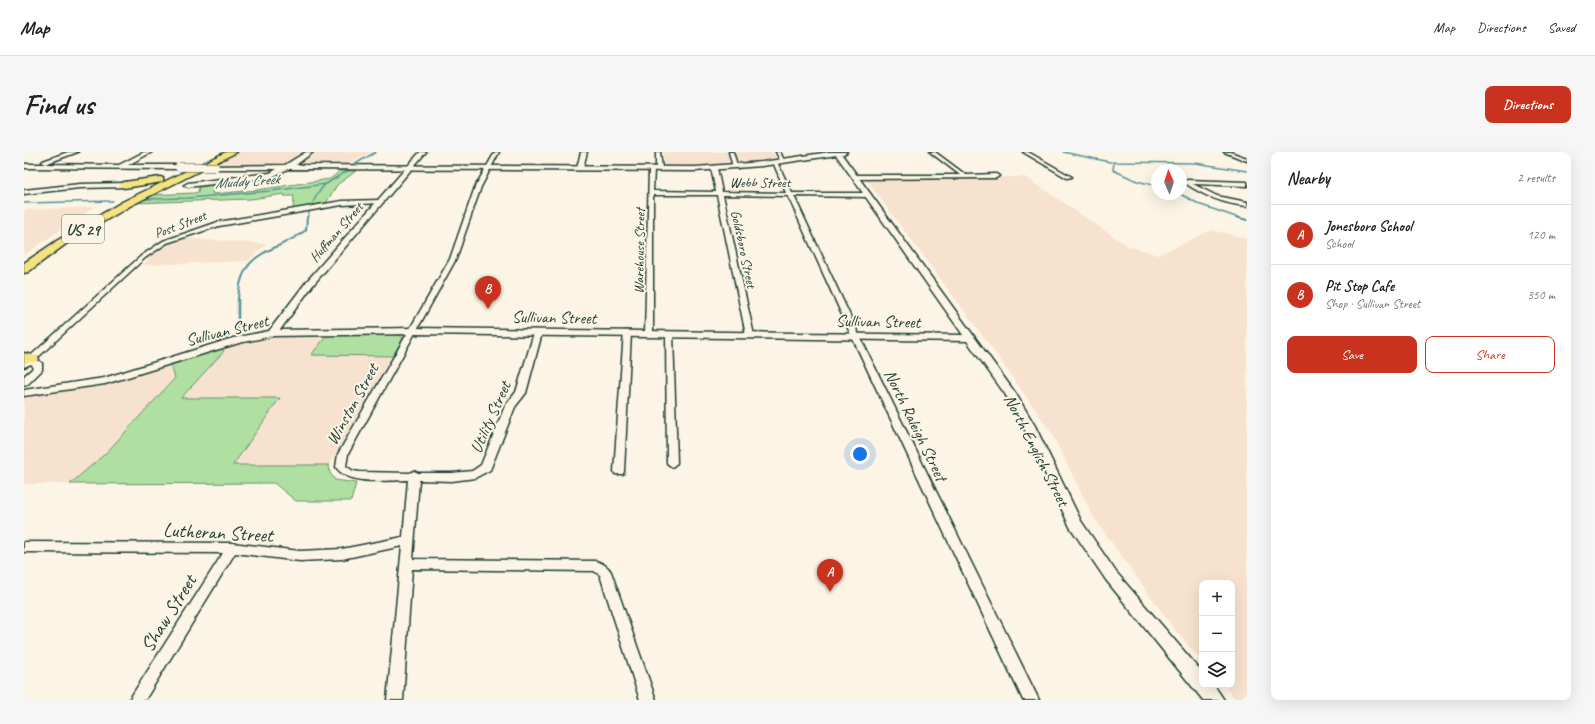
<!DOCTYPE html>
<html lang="en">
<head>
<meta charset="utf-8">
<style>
  body { margin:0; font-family:Caveat,sans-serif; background:#f6f6f6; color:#202124 }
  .controls { position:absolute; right:12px; bottom:12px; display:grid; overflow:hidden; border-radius:8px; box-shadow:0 4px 16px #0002 }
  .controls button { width:36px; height:36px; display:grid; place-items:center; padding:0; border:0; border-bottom:1px solid #e0e0e0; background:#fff; color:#202124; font:20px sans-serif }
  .compass { position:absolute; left:1127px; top:12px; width:36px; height:36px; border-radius:50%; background:#fff; box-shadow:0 4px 16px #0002; rotate:357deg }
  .you { position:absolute; left:836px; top:302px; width:14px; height:14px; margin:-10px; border:3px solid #fff; border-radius:50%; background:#1a73e8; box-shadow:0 0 0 6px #1a73e833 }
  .badge { display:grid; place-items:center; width:26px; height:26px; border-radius:50%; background:#c8321e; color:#fff; font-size:13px; font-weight:700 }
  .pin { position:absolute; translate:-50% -33px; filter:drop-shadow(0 1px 2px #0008) }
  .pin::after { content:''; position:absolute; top:21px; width:14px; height:12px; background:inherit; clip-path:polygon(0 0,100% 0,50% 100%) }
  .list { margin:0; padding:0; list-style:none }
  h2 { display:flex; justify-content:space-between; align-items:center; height:52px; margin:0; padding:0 16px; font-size:17px }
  h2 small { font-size:13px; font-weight:400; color:#757577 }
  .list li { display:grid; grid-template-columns:26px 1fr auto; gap:12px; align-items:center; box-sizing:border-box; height:60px; padding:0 16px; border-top:1px solid #e0e0e0 }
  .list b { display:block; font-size:15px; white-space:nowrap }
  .list p { margin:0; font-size:13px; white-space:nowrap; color:#757577 }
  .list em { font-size:13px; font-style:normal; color:#757577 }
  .actions { display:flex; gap:8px; padding:12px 16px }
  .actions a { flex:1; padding:9px 0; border:1px solid #c8321e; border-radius:8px; text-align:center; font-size:14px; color:#c8321e }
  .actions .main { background:#c8321e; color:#fff }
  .icon { flex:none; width:22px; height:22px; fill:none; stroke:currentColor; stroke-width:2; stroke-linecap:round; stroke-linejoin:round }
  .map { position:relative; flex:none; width:1223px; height:548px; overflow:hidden; border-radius:8px }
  header { display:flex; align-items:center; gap:24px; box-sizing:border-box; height:56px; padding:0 20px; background:#fff; border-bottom:1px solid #e0e0e0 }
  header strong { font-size:19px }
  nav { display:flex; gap:22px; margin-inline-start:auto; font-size:14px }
  .intro { display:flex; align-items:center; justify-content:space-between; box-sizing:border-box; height:96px; padding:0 24px }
  h1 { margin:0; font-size:28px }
  .button { padding:10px 18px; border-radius:8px; background:#c8321e; color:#fff; font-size:14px; font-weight:700 }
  main { display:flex; gap:24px; padding:0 24px }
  aside { flex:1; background:#fff; border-radius:8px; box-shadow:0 4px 16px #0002 }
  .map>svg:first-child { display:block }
  .built { fill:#f6e2ce }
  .green { fill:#afe0a1; stroke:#678e6a }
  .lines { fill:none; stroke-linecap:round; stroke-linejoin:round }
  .stream-far2 { stroke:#58929a; stroke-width:1.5 }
  .stream-far1 { stroke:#58929a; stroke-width:2 }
  .stream { stroke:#58929a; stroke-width:2.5 }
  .minor-casing { stroke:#1f3d34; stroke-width:3 }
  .tertiary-casing { stroke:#1f3d34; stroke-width:3 }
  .secondary-casing { stroke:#1f3d34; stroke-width:3 }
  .motorway-casing { stroke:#1f3d34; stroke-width:3 }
  .minor { fill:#fcf5e5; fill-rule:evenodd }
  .tertiary { fill:#fcf5e5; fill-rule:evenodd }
  .secondary { fill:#fcf5e5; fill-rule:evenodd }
  .motorway { fill:#f5e382; fill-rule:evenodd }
  .secondary-bridge-casing { stroke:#1f3d34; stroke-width:9; stroke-linecap:butt }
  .secondary-bridge { stroke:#fcf5e5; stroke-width:8 }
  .labels { text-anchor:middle; stroke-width:4; stroke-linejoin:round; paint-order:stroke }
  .far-street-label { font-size:14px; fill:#1f3d34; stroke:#fcf5e5 }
  .far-water-label { font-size:15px; font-style:italic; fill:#325956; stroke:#fcf5e5 }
  .shield { fill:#fcf5e5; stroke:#617469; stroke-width:1 }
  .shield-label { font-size:16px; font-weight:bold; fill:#1f3d34 }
  .street-label { font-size:17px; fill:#1f3d34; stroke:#fcf5e5 }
  .near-street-label { font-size:20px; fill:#1f3d34; stroke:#fcf5e5 }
</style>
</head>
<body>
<header>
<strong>Map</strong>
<nav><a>Map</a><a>Directions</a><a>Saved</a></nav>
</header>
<div class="intro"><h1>Find us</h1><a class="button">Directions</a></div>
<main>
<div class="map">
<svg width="1223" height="548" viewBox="0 0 1223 548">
  <rect width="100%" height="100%" fill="#fcf5e5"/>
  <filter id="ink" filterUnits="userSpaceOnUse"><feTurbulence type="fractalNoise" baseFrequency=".025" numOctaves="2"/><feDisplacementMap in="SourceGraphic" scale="8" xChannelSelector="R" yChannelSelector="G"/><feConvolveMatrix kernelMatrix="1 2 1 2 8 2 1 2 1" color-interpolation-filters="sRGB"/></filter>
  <g filter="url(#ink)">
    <path class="built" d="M214,0H281L265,12L260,13H188Z
      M290,0H349L323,12H275Z
      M639,0H703L706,11L643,14L640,13Z
      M710,0H749L752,6L717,10L713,9Z
      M1001,25L1104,94L1134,103L1188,78L1223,87V548H1212L1199,533H1208V431H1178V509L1151,478L1070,366L1027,280L968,196L841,26Z
      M70,55L0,103V58Z
      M155,86L243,92L223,109L119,113L131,99Z
      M304,182L288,203L369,204L305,313H209L256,247L156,246L200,199L197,196L246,185Z
      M147,213L151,225L82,301L46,332H0V246L81,233Z"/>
    <path class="green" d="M316,19H332L313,33L302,51L269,57L270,44H260V42L227,47L110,51L126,43L170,41L174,40L175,35L190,33L188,42L233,38L306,27Z
      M304,182H374L379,186L369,204L287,203Z
      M197,196L200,199L157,246H256L209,313H305L306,321L311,328L332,331L327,349H272L250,331L46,332L82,301L151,226L147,213Z"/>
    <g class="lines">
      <path class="stream-far2" d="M1039,0L1086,10L1171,11L1223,19
        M1090,10L1089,18L1113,29L1133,34
        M331,12L352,0
        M1156,42L1177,53L1215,66
        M120,47L164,46L247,39L302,32L323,19
        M0,51L89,49
        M283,66L292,44L301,32"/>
      <path class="stream-far1" d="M1212,65L1223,68
        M214,148C217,95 250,103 282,78L283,65"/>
      <path class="stream" d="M214,147V180"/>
      <defs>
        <path id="minor" d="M471,0H475L457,35L432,107L324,302L322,314L329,319L336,320L386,321L390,319L394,321H428L448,319L457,313L481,254L492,240L510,181L511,179H517L518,181L502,241L491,255L466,318L451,326L428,329L395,328L389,407L572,409C578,411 584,414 587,420L632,548H616L576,423L570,419L388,417L379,548H363L378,394L318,407L276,409L211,401L121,548H105L199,401L0,400V390L208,391L276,399L318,397L379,385L384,328C364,328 324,334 312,315L314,302L426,107L451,35Z
          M632,0H636L638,17L635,19L632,17Z
          M705,0H709L714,16L709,15Z
          M752,0H756L761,10H757Z
          M906,0H911L942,23L972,22L975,24L972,26L832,27L829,25L832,23H936Z
          M999,0H1004L1048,25L1043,26Z
          M1200,0H1206L1223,6V9Z
          M751,9L753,10L768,41H844L847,43L844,45L770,44L836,185L1015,548H999L828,185L764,44L699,43L730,183L726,185L722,183L693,43H629V182L625,184L621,182L625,16L630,17L629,39L692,40L687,16L690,14L693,16L698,40L762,41L749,10Z
          M1163,28L1223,30V34L1169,32L1193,44L1223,50V54C1200,52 1180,44 1161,31L1160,30Z
          M355,48L358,50L357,51L318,53L195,74L143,91L121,106L10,209L7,210L3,207L117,104L139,89L194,70L318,49Z
          M600,179H606L607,181L600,319L599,322H591L590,319Z
          M642,180H645L649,182L653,311L648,315L643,311Z"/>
        <path id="tertiary" d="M396,0H402L289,133L256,178L389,176L939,183L810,0H816L992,242L1011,274L1057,369L1092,420L1178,520V533H1190L1200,548H1179L1082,428L1046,375L999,274L981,242L943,189L389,182L248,184L215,191L81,232L0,244V238L80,226L209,186L245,179L283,129Z
          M557,0H563L559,16L556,18L553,16Z
          M7,204L18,211V218L4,232L0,233V224L8,217L9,214L7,212L0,215V207Z"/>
        <path id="secondary" d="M44,0H54L21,12L95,13L120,0H128L104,13H155L159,15L155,17L0,16V12H21L18,10L19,9Z
          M282,0H289L272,13L671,15L738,10L806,0H823L820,2L738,14L671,19L264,17L248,25L164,35L160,33L164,31L246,21L253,17H191L189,16V14L261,13Z
          M100,31H103V35L56,36L0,42V38L56,32Z"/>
        <path id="motorway" d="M202,0H213L106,54L42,92L4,120L0,121V111L34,88L98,50Z
          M136,25L139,26V30L100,36L95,33L100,30Z
          M0,201L13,204L15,207L13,210L0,211Z"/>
      </defs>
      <use href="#minor" class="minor-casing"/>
      <use href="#tertiary" class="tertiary-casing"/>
      <use href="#secondary" class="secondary-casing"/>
      <use href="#motorway" class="motorway-casing"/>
      <use href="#minor" class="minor"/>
      <use href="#tertiary" class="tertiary"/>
      <use href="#secondary" class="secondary"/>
      <use href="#motorway" class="motorway"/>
      <defs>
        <path id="secondary-bridge" d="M155,15H191"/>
      </defs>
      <use href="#secondary-bridge" class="secondary-bridge-casing"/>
      <use href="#secondary-bridge" class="secondary-bridge"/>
    </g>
  </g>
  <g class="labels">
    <g class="far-street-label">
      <text x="736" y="35">Webb Street</text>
      <text transform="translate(156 72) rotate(-21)" y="5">Post Street</text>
      <text transform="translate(312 80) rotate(-49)" y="5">Huffman Street</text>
      <text transform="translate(720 97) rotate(78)" y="5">Goldsboro Street</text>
      <text transform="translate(615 99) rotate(-89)" y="5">Warehouse Street</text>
    </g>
    <g class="far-water-label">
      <text transform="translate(223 29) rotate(-4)" y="5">Muddy Creek</text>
    </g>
    <rect class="shield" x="38" y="63" width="42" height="28" rx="3"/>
    <g class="shield-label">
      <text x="59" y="83">US 29</text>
    </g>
    <g class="street-label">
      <text transform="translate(530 165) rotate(1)" y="6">Sullivan Street</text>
      <text transform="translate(854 169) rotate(1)" y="6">Sullivan Street</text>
      <text transform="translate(203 178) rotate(-14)" y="6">Sullivan Street</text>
      <text transform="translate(328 252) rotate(-61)" y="6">Winston Street</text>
      <text transform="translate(466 265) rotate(-66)" y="6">Utility Street</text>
      <text transform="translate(892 273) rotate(64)" y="6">North Raleigh Street</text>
      <text transform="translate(1013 298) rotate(63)" y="6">North English Street</text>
    </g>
    <g class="near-street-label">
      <text transform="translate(194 380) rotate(3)" y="7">Lutheran Street</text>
      <text transform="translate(144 461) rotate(-58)" y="7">Shaw Street</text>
    </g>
  </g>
</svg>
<div class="controls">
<button>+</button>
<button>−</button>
<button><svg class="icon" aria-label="layers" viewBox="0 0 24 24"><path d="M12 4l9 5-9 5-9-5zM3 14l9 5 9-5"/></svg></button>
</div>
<svg class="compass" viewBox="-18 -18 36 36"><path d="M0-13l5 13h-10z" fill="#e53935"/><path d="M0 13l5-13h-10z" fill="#757577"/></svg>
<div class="you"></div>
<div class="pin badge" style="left:806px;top:440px">A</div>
<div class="pin badge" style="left:464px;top:157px">B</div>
</div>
<aside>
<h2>Nearby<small>2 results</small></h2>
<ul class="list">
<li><span class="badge">A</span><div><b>Jonesboro School</b><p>School</p></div><em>120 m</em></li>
<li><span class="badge">B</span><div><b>Pit Stop Cafe</b><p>Shop · Sullivan Street</p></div><em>350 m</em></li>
</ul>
<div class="actions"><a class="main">Save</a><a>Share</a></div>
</aside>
</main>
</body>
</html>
